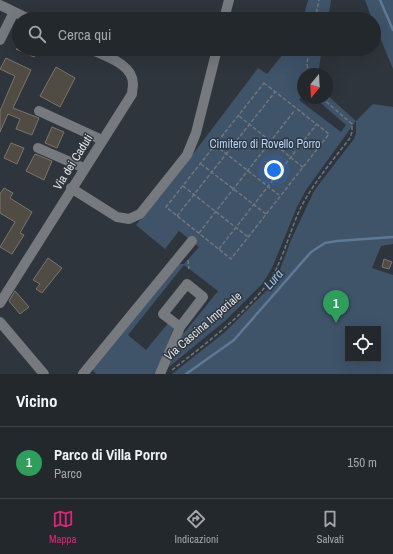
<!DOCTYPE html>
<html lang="it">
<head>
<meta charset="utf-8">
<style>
  body { margin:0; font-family:"Archivo Narrow",sans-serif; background:#2f3439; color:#f1f3f6 }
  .controls { position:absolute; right:12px; bottom:12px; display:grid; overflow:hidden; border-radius:0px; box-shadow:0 4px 16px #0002 }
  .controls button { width:36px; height:36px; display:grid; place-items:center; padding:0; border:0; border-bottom:1px solid #404449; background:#23282d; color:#f1f3f6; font:20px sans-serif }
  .compass { position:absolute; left:297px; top:68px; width:36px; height:36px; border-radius:50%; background:#23282d; box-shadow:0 4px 16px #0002; rotate:198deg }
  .you { position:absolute; left:274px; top:170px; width:14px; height:14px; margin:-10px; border:3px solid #fff; border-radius:50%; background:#1a73e8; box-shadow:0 0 0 6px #1a73e833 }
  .badge { display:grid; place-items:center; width:26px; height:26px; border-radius:50%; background:#db2777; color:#fff; font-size:13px; font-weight:700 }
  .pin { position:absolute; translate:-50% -33px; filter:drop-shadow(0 1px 2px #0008) }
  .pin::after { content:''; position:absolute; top:21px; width:14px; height:12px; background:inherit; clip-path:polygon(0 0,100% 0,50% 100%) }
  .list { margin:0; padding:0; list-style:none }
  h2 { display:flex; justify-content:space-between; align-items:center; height:52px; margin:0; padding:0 16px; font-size:17px }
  h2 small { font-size:13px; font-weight:400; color:#a3a6aa }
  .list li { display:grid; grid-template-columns:26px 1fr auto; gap:12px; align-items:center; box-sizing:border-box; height:72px; padding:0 16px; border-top:1px solid #404449 }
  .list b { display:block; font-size:15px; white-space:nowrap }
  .list p { margin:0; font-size:13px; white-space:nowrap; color:#a3a6aa }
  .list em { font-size:13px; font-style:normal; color:#a3a6aa }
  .icon { flex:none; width:22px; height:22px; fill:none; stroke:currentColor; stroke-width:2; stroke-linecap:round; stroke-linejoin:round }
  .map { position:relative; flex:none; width:393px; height:374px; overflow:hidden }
  .search { position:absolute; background:#23282d; box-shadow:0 4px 16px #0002; left:12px; right:12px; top:12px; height:44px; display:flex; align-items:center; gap:10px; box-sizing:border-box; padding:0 14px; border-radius:22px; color:#a3a6aa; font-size:15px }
  .sheet { height:124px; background:#23282d }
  nav { display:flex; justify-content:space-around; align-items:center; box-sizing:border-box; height:56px; border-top:1px solid #404449; background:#23282d; font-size:11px; color:#a3a6aa }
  nav a { display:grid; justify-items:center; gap:2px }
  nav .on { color:#db2777 }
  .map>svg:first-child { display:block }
  .green { fill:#3f5369; fill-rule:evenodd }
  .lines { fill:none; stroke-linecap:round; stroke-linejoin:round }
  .stream { stroke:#5e7996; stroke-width:2.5 }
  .building { fill:#504c43; stroke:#7a756b }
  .path { stroke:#70767c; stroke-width:1.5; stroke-dasharray:4 2; stroke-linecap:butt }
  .minor { stroke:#76797d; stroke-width:10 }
  .labels { text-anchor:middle; stroke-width:3; stroke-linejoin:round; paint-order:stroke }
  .park-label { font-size:12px; fill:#b1d6fe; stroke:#2f353c }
  .street-label { font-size:12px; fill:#e2e6ea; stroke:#2f353c }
  .water-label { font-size:13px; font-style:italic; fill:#97c5f6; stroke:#2f353c }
</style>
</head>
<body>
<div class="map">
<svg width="393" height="374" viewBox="0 0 393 374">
  <rect width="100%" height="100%" fill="#2f353c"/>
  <path class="green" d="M308,0H331L328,19H303Z
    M365,0H393V69L374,23V19H372Z
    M287,49H322L318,74H303V94L299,100L341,132L346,125L315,98H327V95L356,121L373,104L393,107V244L381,246L372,268L393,275V374H172L225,332L268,289L279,272L291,240L313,193L319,184L354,139L356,133V121L306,190L297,207L272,268L263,283L226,320L169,367L181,331L184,333L218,291L184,265L128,335L146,350L169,322L174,326L157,372L154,374H96L92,369L179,264H184L199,247L179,231L165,249L136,225L196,150L258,68L267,74ZM348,329H378V359H348Z"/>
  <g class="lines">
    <path class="stream" d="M380,0L393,30
      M186,374L234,340L311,252L325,243L337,241L393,237"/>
  </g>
  <path class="building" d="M16,49H38L34,57Z
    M6,58L31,70L13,108L39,118L32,135L16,129L20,119L8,114L0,132V111L15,76L0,69Z
    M56,67L75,78L60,107L40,96Z
    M52,127L64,132L57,148L45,143Z
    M11,143L24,148L17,164L4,158Z
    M35,154L52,161L44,180L26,171Z
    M4,188L13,193L10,198L32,212L20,233L24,235L12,254L0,247L15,222L0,213V194Z
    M48,258L62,268L42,293L36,289L40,284L33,280Z
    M384,259L392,262L389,269L382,267Z
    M15,291L29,307L20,314L9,301Z"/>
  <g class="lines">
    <path class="path" d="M315,19L319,0
      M308,74L307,64L309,49
      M264,83L329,134L231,259L166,207Z
      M239,116L304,168
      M215,145L279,195
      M201,164L266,214
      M183,186L248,237
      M177,216L275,92
      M199,233L295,110
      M219,249L316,125
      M188,260L189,269
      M172,370C204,345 239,319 265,287C282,266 289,232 301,207C314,182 333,160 350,138L352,132V124L322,98"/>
    <path class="minor" d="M0,5L29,19
      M224,19L229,0
      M0,40L14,12
      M39,111L102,140
      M38,148L84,168
      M71,188L117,217L129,219L140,214L187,155L196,133L217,49
      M0,303L132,94C132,91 133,87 133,84C133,64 105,56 90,49
      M0,322L44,374
      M83,374L192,241
      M160,374L180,327L203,297L187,284L163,314L180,327"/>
  </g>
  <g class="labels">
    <g class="park-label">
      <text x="265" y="148">Cimitero di Rovello Porro</text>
    </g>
    <g class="street-label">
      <text transform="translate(73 162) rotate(-58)" y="4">Via dei Caduti</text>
      <text transform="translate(203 326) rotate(-41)" y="4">Via Cascina Imperiale</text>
    </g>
    <g class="water-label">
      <text transform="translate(273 279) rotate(-49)" y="5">Lura</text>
    </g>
  </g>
</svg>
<div class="controls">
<button><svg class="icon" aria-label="locate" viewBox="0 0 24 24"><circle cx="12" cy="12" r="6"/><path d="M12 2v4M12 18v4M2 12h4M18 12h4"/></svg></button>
</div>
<svg class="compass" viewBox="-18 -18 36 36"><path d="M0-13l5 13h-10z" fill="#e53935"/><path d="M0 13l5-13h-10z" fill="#a3a6aa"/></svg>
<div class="you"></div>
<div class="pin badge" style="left:336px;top:323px;background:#2e9e5b">1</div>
<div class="search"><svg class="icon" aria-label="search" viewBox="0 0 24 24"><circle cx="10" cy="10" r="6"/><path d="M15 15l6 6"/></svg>Cerca qui</div>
</div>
<section class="sheet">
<h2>Vicino<small></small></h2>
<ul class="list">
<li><span class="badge" style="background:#2e9e5b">1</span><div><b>Parco di Villa Porro</b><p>Parco</p></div><em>150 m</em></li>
</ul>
</section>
<nav>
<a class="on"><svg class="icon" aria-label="map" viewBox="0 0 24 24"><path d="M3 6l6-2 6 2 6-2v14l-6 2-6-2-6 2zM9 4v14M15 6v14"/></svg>Mappa</a>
<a><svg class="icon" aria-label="directions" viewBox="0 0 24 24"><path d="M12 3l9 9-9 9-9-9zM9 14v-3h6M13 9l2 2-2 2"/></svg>Indicazioni</a>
<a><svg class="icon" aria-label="saved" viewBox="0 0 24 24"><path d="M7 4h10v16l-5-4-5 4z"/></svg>Salvati</a>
</nav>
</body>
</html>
